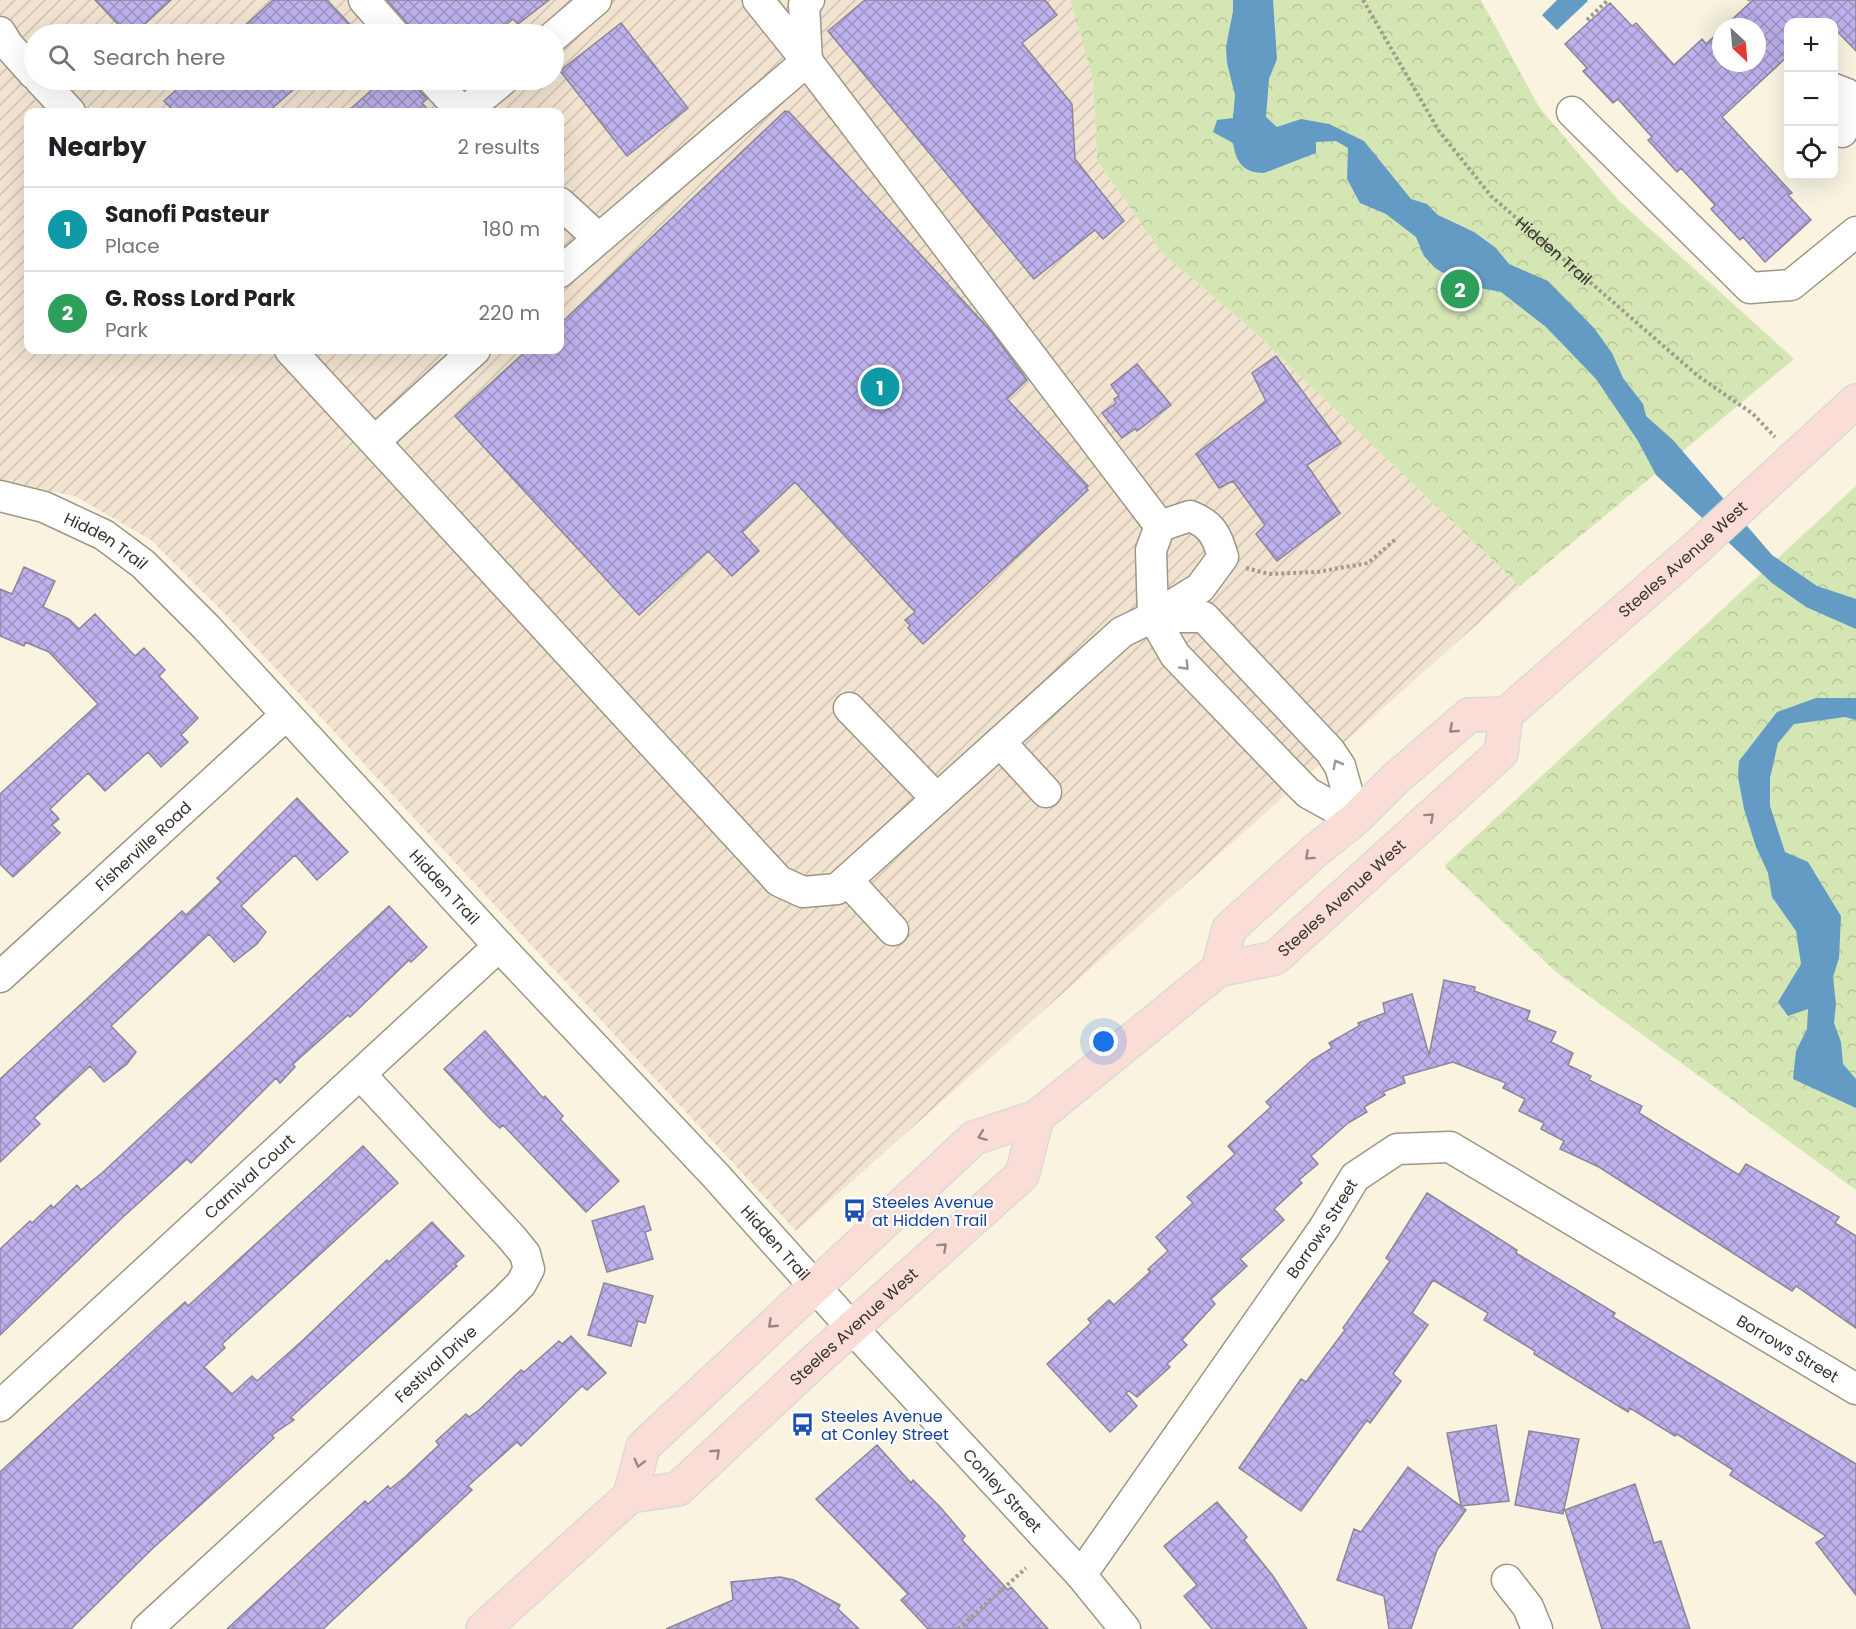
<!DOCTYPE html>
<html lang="en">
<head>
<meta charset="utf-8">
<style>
  body { margin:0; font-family:Poppins,sans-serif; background:#f2f2f2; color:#202124 }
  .controls { position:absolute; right:18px; top:18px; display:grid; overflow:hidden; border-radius:12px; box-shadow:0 6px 24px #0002 }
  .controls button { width:54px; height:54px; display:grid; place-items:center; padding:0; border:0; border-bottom:2px solid #e0e0e0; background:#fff; color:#202124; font:30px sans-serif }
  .compass { position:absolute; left:1712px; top:18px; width:54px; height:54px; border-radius:50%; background:#fff; box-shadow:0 6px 24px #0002; rotate:154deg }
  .you { position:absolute; left:1104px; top:1042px; width:21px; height:21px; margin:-15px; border:4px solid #fff; border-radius:50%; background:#1a73e8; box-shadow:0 0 0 9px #1a73e833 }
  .badge { display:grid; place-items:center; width:39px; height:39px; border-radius:50%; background:#d93025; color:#fff; font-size:20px; font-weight:700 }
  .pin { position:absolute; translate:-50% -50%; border:3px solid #fff; box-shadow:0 2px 6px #0006 }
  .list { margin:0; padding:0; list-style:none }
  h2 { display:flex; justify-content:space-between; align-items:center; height:78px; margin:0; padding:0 24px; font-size:26px }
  h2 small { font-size:20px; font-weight:400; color:#757577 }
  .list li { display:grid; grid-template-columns:39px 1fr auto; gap:18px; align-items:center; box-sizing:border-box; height:84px; padding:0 24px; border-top:2px solid #e0e0e0 }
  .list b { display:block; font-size:22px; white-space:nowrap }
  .list p { margin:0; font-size:20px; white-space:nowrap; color:#757577 }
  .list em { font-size:20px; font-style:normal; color:#757577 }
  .icon { flex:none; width:33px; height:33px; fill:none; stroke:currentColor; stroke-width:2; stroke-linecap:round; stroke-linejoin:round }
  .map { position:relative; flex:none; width:1856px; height:1629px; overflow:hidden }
  .search { position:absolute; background:#fff; box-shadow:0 6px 24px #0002; left:24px; top:24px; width:540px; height:66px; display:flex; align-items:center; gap:15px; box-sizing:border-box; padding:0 21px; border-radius:33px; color:#757577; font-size:22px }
  .panel { position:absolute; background:#fff; box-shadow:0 6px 24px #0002; left:24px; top:108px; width:540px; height:246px; border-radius:12px }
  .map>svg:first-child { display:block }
  .industrial { fill:url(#industrial-furrows); fill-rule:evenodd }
  .park { fill:url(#park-crowns) }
  .water { fill:#649bc4 }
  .building { fill:url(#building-cross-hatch); stroke:#8a8798; stroke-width:1.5 }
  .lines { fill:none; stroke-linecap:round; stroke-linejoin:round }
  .minor-casing { stroke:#9d9786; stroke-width:33 }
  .major-casing { stroke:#dbdad9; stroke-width:36 }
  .path { stroke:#a09c8e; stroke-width:4; stroke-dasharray:3 3; stroke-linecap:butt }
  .minor { stroke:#fff; stroke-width:30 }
  .major { stroke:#faddd6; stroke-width:33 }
  .oneway { stroke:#9a9996 }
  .oneway2 { stroke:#988881 }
  .labels { text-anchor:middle; stroke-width:4.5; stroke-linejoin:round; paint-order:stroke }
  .street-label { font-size:16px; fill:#36332c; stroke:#fff }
  .transit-label { font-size:16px; fill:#164399; stroke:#fff; text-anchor:start }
</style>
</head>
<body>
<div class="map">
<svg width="1856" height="1629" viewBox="0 0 1856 1629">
  <defs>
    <pattern id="industrial-furrows" width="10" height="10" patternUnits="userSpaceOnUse" patternTransform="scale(1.5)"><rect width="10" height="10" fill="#f1e3d0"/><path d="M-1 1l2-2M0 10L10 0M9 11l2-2" fill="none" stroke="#cfc3b3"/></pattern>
    <pattern id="park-crowns" width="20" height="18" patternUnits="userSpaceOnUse" patternTransform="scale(1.5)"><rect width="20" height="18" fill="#d4e6b4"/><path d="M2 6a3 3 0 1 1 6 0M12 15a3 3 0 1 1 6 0" fill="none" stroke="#b7c69b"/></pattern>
    <pattern id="building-cross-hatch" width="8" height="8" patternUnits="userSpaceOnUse" patternTransform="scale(1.5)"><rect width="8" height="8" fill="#bfb1ed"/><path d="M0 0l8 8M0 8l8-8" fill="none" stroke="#9c91c0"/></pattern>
  </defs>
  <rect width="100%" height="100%" fill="#f9f3e0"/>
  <path class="industrial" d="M0,0H1070L1093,79L1097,160L1161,252L1248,326L1520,586L796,1231L228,617L151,540L75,496L0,482ZM34,34H554V80H34ZM28,112H560V350H28Z"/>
  <path class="park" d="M1070,0H1481L1539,107L1618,200L1794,359L1520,586L1248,326L1161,252L1097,160L1093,79Z
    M1856,486V1190L1556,972L1444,866Z"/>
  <path class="water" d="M1233,0H1273L1277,59L1269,79L1266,117L1277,127L1301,119L1329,124L1364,141L1411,199L1427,204L1438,215L1474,232L1496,248L1509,264L1548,281L1594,328L1612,353L1623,378L1643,404L1646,416L1673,440L1772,555L1817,586L1856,599V629L1806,607L1772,583L1656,475L1638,441L1596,379L1546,327L1501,292L1464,285L1435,268L1424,256L1416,237L1386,214L1360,203L1347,179L1348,148L1336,141L1316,142V153L1264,173C1243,173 1236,162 1233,143L1213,132L1217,120L1233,118L1235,95L1227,63L1226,47L1233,11Z
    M1557,0H1587L1588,1L1557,30L1542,15Z
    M1816,698H1856V720L1845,717L1794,724L1778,743L1770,778V806L1785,852L1808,862L1841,916L1839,958L1833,977L1836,1004L1834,1023L1841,1042L1843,1064L1856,1079V1108L1793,1079L1796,1051L1807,1029L1808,1009L1788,1016L1778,1002L1801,964L1796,931L1772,897L1768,873L1756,847L1744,809L1738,777L1739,761L1777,712Z"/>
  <path class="building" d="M95,0H171L134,34H127Z
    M273,0H327L359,34H236Z
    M387,0H549L518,24L513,19L494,34H411L407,23Z
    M865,0H1045L1057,15L1022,43L1072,104L1075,159L1124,221L1103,239L1095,230L1034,279L828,31Z
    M1753,0H1856V51L1833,27V22H1788V56L1722,117L1792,193L1788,195L1811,220L1765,262L1743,237L1740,240L1711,209L1715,205L1681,168L1677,172L1648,140L1652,137L1618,99L1613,103L1583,71L1587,68L1565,44L1610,3L1632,26L1636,23L1674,65L1702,39L1706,44L1721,30V63H1757V27H1724Z
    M621,23L688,108L627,156L560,71Z
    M187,80H304L268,112H175L164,101Z
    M383,80H409L427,99L422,103L430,112H347Z
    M785,111L789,112L990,330L1027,380L1007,399L1088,486L1086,488L1088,490L923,644L908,628L910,625L905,620L915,612L795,482L742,532L759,551L732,576L708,551L639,615L455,416L527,350H560V324Z
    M1276,356L1341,443L1307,465L1340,513L1277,561L1256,534L1265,525L1233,481L1219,488L1196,454L1266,401L1252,373Z
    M1137,364L1171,405L1137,431L1135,429L1122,438L1102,413L1116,403L1114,399L1119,396L1111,385Z
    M24,567L55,581L43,607L69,619L79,629L95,614L135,656L144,648L165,670L159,676L198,718L181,735L188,742L161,767L148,752L105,791L88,773L50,809L59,819L52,825L60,833L13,877L0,864V794L98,704L49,652L25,642L24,646L0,636V589L12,594Z
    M297,798L348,852L317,880L295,855L241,906L266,932L257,944L234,962L209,934L111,1026L136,1052L127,1064L104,1082L90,1066L34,1118L40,1124L0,1162V1079L182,911L186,915L221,882L217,878Z
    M389,906L427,947L411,962L409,960L350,1017L348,1015L293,1064L295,1067L280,1083L276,1078L191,1163L187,1159L123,1217L0,1335V1249L30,1221L32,1223L51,1205L53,1208L77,1185L81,1190L102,1173Z
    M1444,980L1475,987L1474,991L1530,1011L1527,1020L1556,1032L1551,1042L1573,1053L1568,1065L1591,1076L1589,1080L1642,1106L1639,1113L1739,1175L1746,1164L1839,1217L1835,1223L1856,1236V1328L1796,1286L1792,1291L1599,1167L1560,1149L1564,1141L1541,1129L1544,1123L1519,1111L1525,1099L1503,1088L1506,1083L1453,1062L1403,1076L1405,1083L1383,1092L1385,1095L1364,1107L1367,1112L1348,1123L1311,1156L1318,1164L1299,1180L1302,1183L1274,1209L1284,1220L1240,1259L1247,1266L1211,1299L1215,1304L1182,1340L1187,1345L1167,1364L1170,1367L1137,1397L1129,1391L1126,1393L1137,1406L1110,1432L1047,1364L1091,1323L1088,1319L1109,1300L1114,1305L1150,1272L1148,1269L1168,1251L1156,1237L1193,1203L1187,1197L1235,1154L1228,1146L1271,1107L1266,1102L1312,1060L1332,1048L1329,1043L1359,1026L1358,1023L1385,1013L1383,1003L1412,994L1429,1055Z
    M485,1031L543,1098L545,1096L563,1116L560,1119L619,1181L586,1212L503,1125L500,1128L491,1120L444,1069Z
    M363,1146L398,1183L222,1344L225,1348L204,1367L232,1394L252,1376L257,1381L302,1341L387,1260L389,1262L432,1222L464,1256L455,1264L457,1266L291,1417L294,1420L272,1435L274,1438L151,1550L71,1629H0V1472L165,1320L185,1302L188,1306Z
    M1427,1193L1517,1250L1516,1253L1615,1313L1613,1317L1856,1464V1595L1816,1543L1826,1536L1730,1475L1733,1470L1677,1434L1675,1436L1630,1408L1628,1412L1534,1354L1535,1351L1484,1320L1488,1313L1433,1280L1412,1313L1428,1325L1393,1374L1401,1381L1370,1423L1367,1420L1301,1511L1239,1468L1301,1379L1306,1382L1345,1330L1343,1328L1390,1261L1386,1258Z
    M644,1206L651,1230L645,1232L653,1259L607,1272L592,1221Z
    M604,1283L653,1296L645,1323L638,1321L631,1346L588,1335Z
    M571,1336L606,1373L587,1390L582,1386L521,1446L517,1442L468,1486L472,1490L323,1629H227L365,1501L368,1504L388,1486L390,1489L405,1477L439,1445L436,1441L466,1414L469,1417L479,1410L521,1370L524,1372L559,1341L562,1344Z
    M1496,1425L1509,1501L1461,1506L1447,1433Z
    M1529,1431L1579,1439L1563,1514L1515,1505Z
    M877,1445L911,1483L913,1480L940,1507L965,1536L962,1540L1008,1590L1011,1587L1048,1629H928L901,1600L908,1594L816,1499Z
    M1408,1467L1466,1510L1437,1550L1411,1629H1389L1384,1596L1337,1580L1354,1529L1361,1532Z
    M1635,1484L1654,1543L1661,1541L1690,1629H1602L1565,1510Z
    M1217,1502L1247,1537L1244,1540L1273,1576L1307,1629H1212L1184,1596L1197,1585L1164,1546Z
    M780,1577L794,1580L840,1605L838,1609L859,1629H666L733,1600L731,1582Z"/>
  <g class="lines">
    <defs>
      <g id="minor">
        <path d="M364,0L394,34"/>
        <path d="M0,32L8,45L34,74"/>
        <path d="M554,36L596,0"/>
        <path d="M807,61L804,5L809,0"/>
        <path d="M40,80L70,112"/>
        <path d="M433,80L462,112"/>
        <path d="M1834,89L1847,94L1854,106L1842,132"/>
        <path d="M464,112L503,80"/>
        <path d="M1572,112L1750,288L1791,285L1856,232"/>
        <path d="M560,203L597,237"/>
        <path d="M560,272L807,61"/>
        <path d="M290,350L779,881L803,892L837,889L1122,632L1153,617L1151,550L1160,526L807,61L758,0"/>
        <path d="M375,441L475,350"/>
        <path id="s2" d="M0,496L44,507L104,535L143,564L207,628L499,946L716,1176L852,1328L1081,1575L1125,1629"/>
        <path d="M1153,617H1204L1330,751L1340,766L1355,819"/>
        <path d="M1153,617L1175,655L1298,783L1308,793L1355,819"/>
        <path d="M1153,617L1200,588L1223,557C1217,535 1211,524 1190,516L1160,526"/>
        <path d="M849,708L937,799"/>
        <path d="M1000,742L1046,792"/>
        <path d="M847,880L893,930"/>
        <path id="s3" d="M0,977L286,715"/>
        <path id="s4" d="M0,1406L499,946"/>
        <path id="s5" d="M1081,1575L1324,1228L1355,1177L1397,1149L1450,1147L1856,1389"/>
        <path d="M1507,1580L1528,1607L1537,1629"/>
        <path id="s6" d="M147,1629L505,1300L521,1284L529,1269L525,1254L512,1238L361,1075"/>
      </g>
      <g id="major">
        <path id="s7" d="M1218,970L1229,929L1315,851L1355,819L1394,780L1469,715L1506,714L1695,549L1856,401"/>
        <path id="s8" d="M630,1496L643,1447L974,1138L1037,1117L1218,970L1275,958L1501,753L1506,714"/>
        <path id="s9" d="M483,1629L630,1496L678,1489L817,1359L1022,1175L1037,1117"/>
      </g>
    </defs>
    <use href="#minor" class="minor-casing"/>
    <use href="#major" class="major-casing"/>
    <g class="path">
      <path id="s1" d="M1363,0L1439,131L1491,196L1698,376L1753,414L1775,437"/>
      <path d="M1749,0V1"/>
      <path d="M1587,20L1608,0"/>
      <path d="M1246,568L1269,574L1317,572L1368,563L1397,538"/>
      <path d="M958,1629L1026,1568"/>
    </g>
    <use href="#minor" class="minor"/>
    <use href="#major" class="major"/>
  </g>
  <defs><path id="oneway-chevron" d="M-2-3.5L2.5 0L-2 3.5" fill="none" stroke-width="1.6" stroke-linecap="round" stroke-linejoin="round" transform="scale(1.5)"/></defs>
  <g class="oneway">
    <use href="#oneway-chevron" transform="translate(1185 666) rotate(46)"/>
    <use href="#oneway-chevron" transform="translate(1337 764) rotate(-118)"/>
  </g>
  <g class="oneway2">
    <use href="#oneway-chevron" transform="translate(1453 729) rotate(139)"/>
    <use href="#oneway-chevron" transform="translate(1430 817) rotate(-42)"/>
    <use href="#oneway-chevron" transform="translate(1309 856) rotate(138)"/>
    <use href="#oneway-chevron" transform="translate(982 1136) rotate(159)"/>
    <use href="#oneway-chevron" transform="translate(943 1247) rotate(-42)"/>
    <use href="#oneway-chevron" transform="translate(772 1324) rotate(137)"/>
    <use href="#oneway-chevron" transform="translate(716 1453) rotate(-43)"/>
    <use href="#oneway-chevron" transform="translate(639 1463) rotate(104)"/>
  </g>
  <defs>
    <symbol id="bus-bare" viewBox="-9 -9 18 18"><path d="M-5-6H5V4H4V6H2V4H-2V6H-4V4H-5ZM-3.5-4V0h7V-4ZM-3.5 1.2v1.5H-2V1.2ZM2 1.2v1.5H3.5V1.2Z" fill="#1a4fb4" stroke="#fff" stroke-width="2.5" paint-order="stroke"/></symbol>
  </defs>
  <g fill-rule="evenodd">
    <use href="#bus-bare" x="838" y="1194" width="33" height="33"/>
    <use href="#bus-bare" x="786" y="1408" width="33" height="33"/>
  </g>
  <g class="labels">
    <g class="street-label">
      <text dy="6" stroke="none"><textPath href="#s1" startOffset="318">Hidden Trail</textPath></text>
      <text dy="6" stroke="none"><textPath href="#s2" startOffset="116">Hidden Trail</textPath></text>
      <text dy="6" stroke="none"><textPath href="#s7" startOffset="636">Steeles Avenue West</textPath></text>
      <text dy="6" stroke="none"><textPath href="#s3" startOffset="194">Fisherville Road</textPath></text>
      <text dy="6" stroke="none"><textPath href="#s2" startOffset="602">Hidden Trail</textPath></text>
      <text dy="6" stroke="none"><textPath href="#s8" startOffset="951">Steeles Avenue West</textPath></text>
      <text dy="6" stroke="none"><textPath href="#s4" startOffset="339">Carnival Court</textPath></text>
      <text dy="6" stroke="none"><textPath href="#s5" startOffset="422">Borrows Street</textPath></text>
      <text dy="6" stroke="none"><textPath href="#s2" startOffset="1088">Hidden Trail</textPath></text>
      <text dy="6" stroke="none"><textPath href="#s9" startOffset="486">Steeles Avenue West</textPath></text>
      <text dy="6" stroke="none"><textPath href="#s5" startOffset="980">Borrows Street</textPath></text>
      <text dy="6" stroke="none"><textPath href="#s6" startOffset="392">Festival Drive</textPath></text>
      <text dy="6" stroke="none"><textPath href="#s2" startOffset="1424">Conley Street</textPath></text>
    </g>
    <g class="transit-label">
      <text x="872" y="1208">Steeles Avenue<tspan x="872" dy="18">at Hidden Trail</tspan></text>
      <text x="821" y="1422">Steeles Avenue<tspan x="821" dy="18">at Conley Street</tspan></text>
    </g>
  </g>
</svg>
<div class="controls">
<button>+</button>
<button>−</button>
<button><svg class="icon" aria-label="locate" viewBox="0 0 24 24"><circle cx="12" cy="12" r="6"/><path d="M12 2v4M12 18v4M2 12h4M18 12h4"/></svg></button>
</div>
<svg class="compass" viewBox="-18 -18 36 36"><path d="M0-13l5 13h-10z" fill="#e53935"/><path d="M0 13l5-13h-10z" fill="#757577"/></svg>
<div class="you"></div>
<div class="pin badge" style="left:880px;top:387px;background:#0f9aa8">1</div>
<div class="pin badge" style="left:1460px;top:289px;background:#2e9e5b">2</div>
<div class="search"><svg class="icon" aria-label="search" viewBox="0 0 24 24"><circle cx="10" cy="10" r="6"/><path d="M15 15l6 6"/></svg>Search here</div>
<section class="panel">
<h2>Nearby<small>2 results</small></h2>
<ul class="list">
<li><span class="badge" style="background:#0f9aa8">1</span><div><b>Sanofi Pasteur</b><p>Place</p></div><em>180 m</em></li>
<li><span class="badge" style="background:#2e9e5b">2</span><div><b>G. Ross Lord Park</b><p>Park</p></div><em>220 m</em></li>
</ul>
</section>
</div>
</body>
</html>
